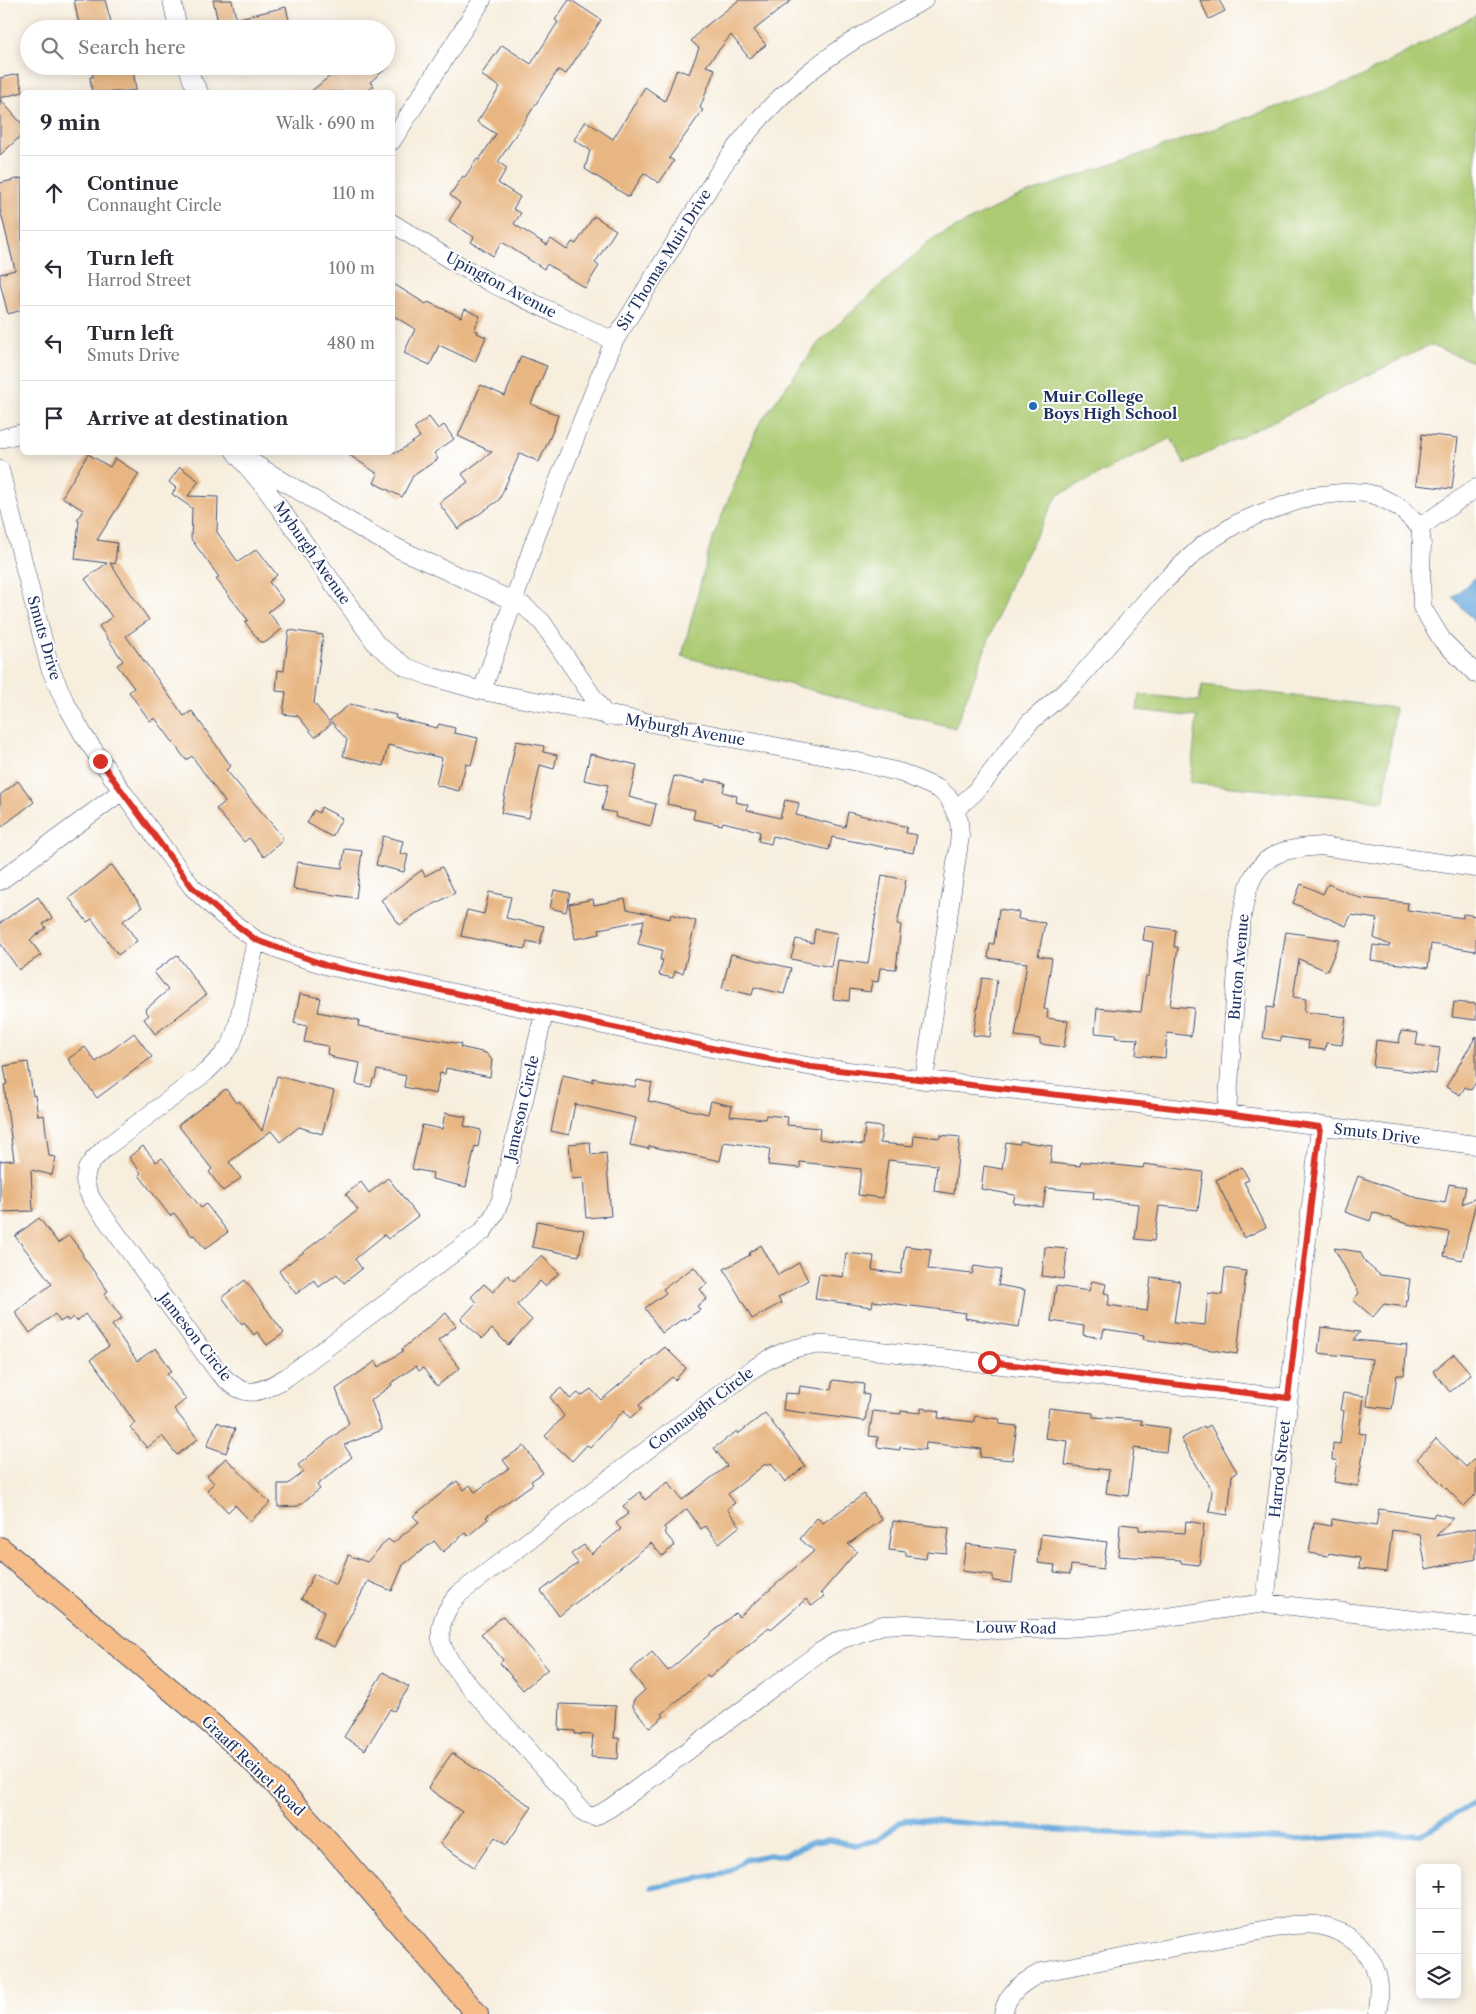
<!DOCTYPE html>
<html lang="en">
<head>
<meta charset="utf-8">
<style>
  body { margin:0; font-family:"Libre Caslon Text",serif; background:#f7f7f7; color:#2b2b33 }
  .controls { position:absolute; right:15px; bottom:15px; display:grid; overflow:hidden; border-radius:8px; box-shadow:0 2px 12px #0003 }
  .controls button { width:45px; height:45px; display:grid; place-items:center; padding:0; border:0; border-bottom:1px solid #e1e1e2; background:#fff; color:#2b2b33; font:25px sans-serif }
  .stop { position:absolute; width:15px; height:15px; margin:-11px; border:4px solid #d93025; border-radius:50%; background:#fff }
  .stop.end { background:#d93025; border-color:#fff; box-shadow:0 1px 5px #0008 }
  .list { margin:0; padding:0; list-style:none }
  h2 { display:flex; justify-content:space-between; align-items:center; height:65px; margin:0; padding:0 20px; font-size:21px }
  h2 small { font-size:16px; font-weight:400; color:#7c7c81 }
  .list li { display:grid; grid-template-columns:32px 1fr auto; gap:15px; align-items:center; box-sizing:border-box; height:75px; padding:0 20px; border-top:1px solid #e1e1e2 }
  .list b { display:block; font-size:19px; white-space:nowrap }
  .list p { margin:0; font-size:16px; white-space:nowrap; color:#7c7c81 }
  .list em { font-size:16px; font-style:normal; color:#7c7c81 }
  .icon { flex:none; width:28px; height:28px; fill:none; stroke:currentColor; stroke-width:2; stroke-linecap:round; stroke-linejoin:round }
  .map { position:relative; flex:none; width:1476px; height:2014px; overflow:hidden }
  .search { position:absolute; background:#fff; box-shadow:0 2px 12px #0003; left:20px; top:20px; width:375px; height:55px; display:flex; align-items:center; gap:12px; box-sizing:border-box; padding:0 18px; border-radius:28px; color:#7c7c81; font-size:19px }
  .panel { position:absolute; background:#fff; box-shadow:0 2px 12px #0003; left:20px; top:90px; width:375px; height:365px; border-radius:8px }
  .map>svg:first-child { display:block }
  .green { fill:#accb73; stroke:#647d68 }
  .water { fill:#69aadd; stroke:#426c9e }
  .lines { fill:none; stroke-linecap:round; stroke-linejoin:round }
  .stream { stroke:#69aadd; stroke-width:5.5 }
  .building { fill:#e8b682 }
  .minor-casing { stroke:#3c4c71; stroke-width:19 }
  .major-casing { stroke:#3c4c71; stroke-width:24 }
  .minor { stroke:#fff; stroke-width:18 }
  .major { stroke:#f7bd88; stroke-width:22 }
  .route { stroke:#d93025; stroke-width:6 }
  .poi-dot { fill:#1f6fb2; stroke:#fff; stroke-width:2 }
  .labels { text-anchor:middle; stroke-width:4; stroke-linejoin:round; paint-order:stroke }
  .street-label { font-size:15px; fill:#1b2f5e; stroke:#fff }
  .poi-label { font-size:15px; font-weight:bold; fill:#1b2f5e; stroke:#fff; text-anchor:start }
</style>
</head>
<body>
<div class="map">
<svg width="1476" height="2014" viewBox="0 0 1476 2014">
  <rect width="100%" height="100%" fill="#fff"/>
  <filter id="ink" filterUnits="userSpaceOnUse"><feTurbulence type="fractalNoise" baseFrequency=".02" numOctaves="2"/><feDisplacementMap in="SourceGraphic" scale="10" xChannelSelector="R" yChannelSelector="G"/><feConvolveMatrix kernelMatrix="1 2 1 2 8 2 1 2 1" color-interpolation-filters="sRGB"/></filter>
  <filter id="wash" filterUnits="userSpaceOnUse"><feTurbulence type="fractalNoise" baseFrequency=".0096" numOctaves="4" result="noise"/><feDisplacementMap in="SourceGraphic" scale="20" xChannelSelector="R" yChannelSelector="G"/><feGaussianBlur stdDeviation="1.12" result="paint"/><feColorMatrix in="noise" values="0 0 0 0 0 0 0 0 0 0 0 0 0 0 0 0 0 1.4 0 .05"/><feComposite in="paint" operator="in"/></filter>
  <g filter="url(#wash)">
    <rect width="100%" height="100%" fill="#f7eedd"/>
    <path class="green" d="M1476,15V363L1430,345L1185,464L1171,438L1058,495L1010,584L955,728L682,656L711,542L759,424L819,342L929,241L1014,198L1355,80Z
      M1202,685L1395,708L1384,801L1190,783L1197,717L1137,710L1139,694L1199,701Z"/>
    <path class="water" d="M1476,577V624L1453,597Z"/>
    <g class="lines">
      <path class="stream" d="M651,1887L723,1874L745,1860L768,1855H785L813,1842L830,1840L854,1845L878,1840L900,1822L913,1819L1087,1832L1292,1840L1351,1836L1422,1834L1476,1802"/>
    </g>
    <g id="blocks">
      <path class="building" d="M74,0H105L113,29H80Z
        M213,0H232L236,18L218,22Z
        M569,0H571L601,20L566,74L558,70L498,162L507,168L498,183L520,197L513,209L521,213L514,224L547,245L551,239L567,250L572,242L576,244L594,216L616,230L595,263L599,266L585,288L547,264L544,269L502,242L493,256L471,242L474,237L449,221L460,203L450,195L463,176L465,177L477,159L479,160L496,134L477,122L500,87L481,75L502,45L531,64L558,22L555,20Z
        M739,0H792L754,30L766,45L749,58L731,35L706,66L715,69L700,108L703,110L669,158L674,161L659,183L644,173L629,197L585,169L590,150L574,140L586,121L613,139L645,87L665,101L677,69L689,74L699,48L691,41L702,29Z
        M1200,0H1219L1225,11L1209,19Z
        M286,7L291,29H218V23Z
        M92,66H121L122,70L133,69L136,90L120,92H92L90,77H93Z
        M322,66H389L370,82L374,86L366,92H310L330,76Z
        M18,74L23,92L0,98V78Z
        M0,99L22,124V135L0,155Z
        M22,178V310L8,314L0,283V274L15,270L0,209V183Z
        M392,283L426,304L428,302L461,317L465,309L480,316L474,330L478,331L477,333L486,337L475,362L439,345L430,365L404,353L415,329L392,315Z
        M521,356L547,366L531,404L558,415L552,433L539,462L520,453L499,500L458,529L439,503L468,482L462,474L492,452L458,436L481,385L505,396Z
        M429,417L438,429L444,425L454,439L434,453L438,459L413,476L402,497L374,483L378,474L345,452H398L420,437L414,428Z
        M1422,434L1458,438L1452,489L1416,485Z
        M88,454L110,467L115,458L139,474L97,540L117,543L115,564L110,563L149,620L126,636L184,716L192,711L231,766L226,770L282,836V841L264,857L249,838L244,842L216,809L225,802L192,756L186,760L155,718L150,721L129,692L134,688L117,665L123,661L99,626L112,617L85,579L107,563L75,559L79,521L77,520L83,510L62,497Z
        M180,467L199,481L188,496L218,497L217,532L238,562L257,549L277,575L269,582L283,600L268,612L282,629L266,642H260L245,622L248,620L216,579L219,577L191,539L192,508L172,494L176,488L169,482Z
        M289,630L323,635L314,703L331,724L315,737L298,716L283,714L286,692L276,691L278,670L284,671Z
        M350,704L396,715L395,718L437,728L439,724L455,728L454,733L478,738L471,765L466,764L459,791L436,785L442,758L388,745L383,766L343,756L347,740L330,720Z
        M516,741L544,746L543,752L557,755L554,769L540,765L529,818L501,813Z
        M590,754L637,765L629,797L656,804L651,826L615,817L616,813L602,810L608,785L584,780Z
        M674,776L705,783V779L725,783L723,792L737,796L736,802L748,805L747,810L780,818L785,800L799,803L796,815L845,827L848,812L907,827L906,833L917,835L913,853L832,837L829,850L773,836L771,844L758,841L760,832L755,830L723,822L722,825L693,819L695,810L667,804Z
        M18,781L34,802L0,828V795Z
        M321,807L342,818L332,837L307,823L314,810L319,813Z
        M383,836L403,841L400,853L408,855L404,872L376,865Z
        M345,849L362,851L356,898L293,889L297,862L342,868Z
        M112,865L142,907L123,921L137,941L118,955L92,919L87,922L69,898Z
        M442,867L455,893L417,913L400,925L381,900L422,870L425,876Z
        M882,875L906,880L897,924L901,925L896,969L880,968L878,982L872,981L870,992L850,989L849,1001L833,999L838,960L868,964Z
        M1301,884L1323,894L1328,884L1360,898L1408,903L1407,910L1463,918V914L1476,916V951L1431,944L1428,968L1371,960L1373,945L1389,947L1390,945L1374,938L1377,919L1351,915L1346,926L1293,903Z
        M554,890L570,893L566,912L550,908Z
        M489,892L511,897L506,918L544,926L540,944L527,941L525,949L461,936L467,910L484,914Z
        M38,897L52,918L43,924L46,928L30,940L41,955L19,970L0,943V923Z
        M593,899L594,905L625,899L627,909L670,919L671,914L696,921L683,973L675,971L673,978L659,975L663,960H660L662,950L638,944L644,920L599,929L600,934L575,939L569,904Z
        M999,909L1019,912L1018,919L1045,923L1038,956L1052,958L1044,1009L1048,1010L1047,1018L1068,1021L1064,1047L1040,1044V1039L1015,1036L1027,963L988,958L990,944H994Z
        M1145,926L1176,930L1174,947H1178L1170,1006L1194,1008L1191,1036L1167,1033L1165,1058L1136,1055L1138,1039L1115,1038L1116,1035L1095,1033L1097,1008L1141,1012L1146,976H1149L1153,942L1143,940Z
        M815,929L837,933L831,967L791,959L796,939L813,943Z
        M1286,932L1340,940L1327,971L1299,959L1293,997L1306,999L1304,1012L1346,1017L1342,1045L1326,1043L1325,1050L1308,1048L1309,1041L1281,1037V1041L1263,1038L1267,1007L1274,1008Z
        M731,954L791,968L784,994L754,987L752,995L722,988Z
        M177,955L206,995L155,1034L144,1019L149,1015L145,1010L168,990L154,972Z
        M982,978L997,980L990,1037L973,1035Z
        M300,994L321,998L318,1012L359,1020L358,1026L461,1044L460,1047L486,1053L492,1060L490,1077L446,1068L445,1074L440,1073L436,1094L404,1087L406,1076L377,1070L375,1079H373L371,1087L356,1084L360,1063L333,1058V1056L327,1054L328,1046L304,1042L307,1026L294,1023Z
        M1454,1002L1476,1004V1020L1452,1017Z
        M1401,1031L1418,1033L1416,1045L1440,1048L1436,1074L1373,1067L1376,1040L1399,1043Z
        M134,1033L152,1057L97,1098L68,1059L85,1047L96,1062Z
        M1476,1036V1082L1471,1090L1465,1087L1460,1095L1446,1087Z
        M28,1062L33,1096L35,1095L38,1116L44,1115L49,1156L56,1157L52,1175L31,1170L33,1211L0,1212V1161L14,1160L4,1085L7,1084L4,1066Z
        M563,1075L593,1082V1078L635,1087L637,1080L652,1083L648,1101L708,1114L711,1101L732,1106L730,1116L765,1119L766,1115L788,1117L787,1125L820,1128L819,1139L863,1145L865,1125L882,1127L880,1143L913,1146L914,1135L940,1138V1135L960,1137L954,1194L934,1191L937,1165L888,1160L883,1198L858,1195L861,1169L800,1162V1168L768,1165L770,1149L762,1147L724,1142L720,1161L649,1146V1149L630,1145L636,1118L575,1104L569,1135L551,1131Z
        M277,1076L334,1091L322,1134L299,1127L280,1142L271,1131L229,1162L241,1178L223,1191L209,1172L212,1169L178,1125L226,1089L236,1103L239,1101L262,1131Z
        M445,1113L466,1117L464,1126L481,1130L478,1147L475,1146L466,1187L432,1179L433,1173L412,1169L422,1125L442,1129Z
        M1020,1141L1052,1146L1050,1163L1080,1166L1081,1162H1088L1143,1168L1144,1164L1203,1172L1198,1210L1159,1206L1154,1241L1135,1239L1139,1204L1093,1199L1094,1192L1046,1188L1043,1207L1013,1203L1015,1195L981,1189L984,1166L1002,1169L1006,1142L1020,1144Z
        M590,1142L591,1155L606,1153L611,1216L586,1218L583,1178L572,1179L569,1144Z
        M143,1146L156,1162L162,1158L201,1208L206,1204L228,1232L205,1249L194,1235L192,1236L174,1213L170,1216L139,1175L141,1173L129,1157Z
        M1242,1167L1249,1180L1244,1182L1266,1227L1244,1238L1216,1180Z
        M1358,1176L1418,1198L1445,1203L1449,1184L1466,1187L1462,1204L1476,1198V1202L1462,1260L1444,1256L1449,1232L1407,1224L1373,1212L1370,1221L1345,1212Z
        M388,1178L418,1216L388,1239L384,1235L355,1259L362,1269L344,1283L337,1274L319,1287L314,1280L296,1294L279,1271L358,1210L346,1194L361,1182L369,1193Z
        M39,1218L58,1243L69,1235L83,1254L82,1255L108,1291L104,1294L122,1318L112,1325L137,1361L156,1348L172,1371L167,1374L186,1399L174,1409L198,1439L177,1455L162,1436L147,1448L130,1427L135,1423L91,1359L109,1346L85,1314L77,1321L73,1317L68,1321L66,1318L60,1322L55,1314L30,1333L15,1312L52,1284L15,1236Z
        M537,1221L584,1230L579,1256L532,1247Z
        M761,1245L778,1275L799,1263L808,1280L778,1298L781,1303L752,1319L724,1269L750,1255L749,1253Z
        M905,1246L931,1249L928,1269L972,1274L974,1266L1001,1270L998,1285L1025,1290L1019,1327L965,1318L966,1313L873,1301L872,1307L815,1299L819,1274L843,1277L846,1253L874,1256L872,1270L901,1274Z
        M1045,1247L1067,1249L1064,1279L1042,1276Z
        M1334,1248L1360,1252L1366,1263L1380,1275L1410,1279L1406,1307L1384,1304L1373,1317L1353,1300L1359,1293Z
        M542,1255L559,1273L545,1286L540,1281L517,1305L532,1320L508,1345L492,1329L482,1339L461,1319L477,1302L471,1297L484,1284L493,1292L508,1275L514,1281Z
        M694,1267L707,1284L700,1289L707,1299L697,1306L700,1310L685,1320L684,1318L662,1333L645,1308L666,1293L663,1289Z
        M1225,1268L1246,1271L1237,1354L1143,1339L1144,1335L1104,1329L1102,1338L1083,1335L1084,1326L1051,1321L1056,1286L1089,1291L1092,1281L1106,1284L1104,1293L1110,1294L1108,1305L1147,1311L1151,1277L1180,1281L1174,1322L1205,1325L1208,1293L1222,1295Z
        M245,1280L284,1333L267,1345L257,1332L254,1335L244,1322L242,1324L222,1297Z
        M446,1313L456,1326L438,1340L460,1368L437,1386L423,1368L419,1371L416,1366L391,1383L392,1385L371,1400L382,1430L344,1445L352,1457L317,1485L320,1489L298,1506L278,1507V1484H288L304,1472L298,1465L349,1424L336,1389L376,1361L379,1367L403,1351L402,1349Z
        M1321,1327L1360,1332L1354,1340L1407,1345L1404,1375H1397L1392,1409L1367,1406L1372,1359L1318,1353Z
        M665,1347L686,1368L675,1380L672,1377L639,1405L641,1409L630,1418L624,1410L590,1447L587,1445L572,1461L545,1436L564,1416L550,1397L561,1388L570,1399L578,1393L581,1396L591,1389L601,1400Z
        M1454,1354L1471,1374L1450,1392L1433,1371Z
        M833,1380L864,1384L863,1394L869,1395L865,1421L783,1410L785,1393L799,1394L800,1386L831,1390Z
        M1343,1393L1364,1396L1359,1433L1366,1434L1358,1486L1334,1482L1337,1460H1332L1333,1443L1340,1444L1344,1411L1340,1410Z
        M921,1408L939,1411L938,1418L974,1422L975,1416L1000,1419L999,1424L1017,1426L1012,1460L980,1457L981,1449L926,1443L925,1450L900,1447V1450L877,1447L878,1437L869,1436L873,1411L901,1414V1411L921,1413Z
        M1049,1408L1093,1413V1417L1142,1420L1141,1424L1169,1428L1166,1452L1134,1448L1128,1496L1106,1493L1109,1470L1065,1465L1068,1441L1045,1438Z
        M765,1413L805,1466L785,1482L771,1463L767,1466L765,1464L728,1494L735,1503L727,1509L740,1526L719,1543L705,1526L701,1529L687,1509L664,1527L666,1530L664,1532L675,1545L662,1556L651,1543L559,1616L541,1591L578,1563L571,1554L584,1545L591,1554L621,1529L616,1523L629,1513L623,1506L640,1492L645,1500L668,1482L682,1500L727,1466L714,1448L737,1431L738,1434Z
        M217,1422L235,1429L226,1453L207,1446Z
        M1210,1425L1237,1472L1232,1475L1228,1515L1209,1512L1212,1491L1181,1439L1204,1426L1205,1428Z
        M1436,1439L1466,1467L1476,1457V1494L1464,1506L1417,1459Z
        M524,1446L543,1473L531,1481L533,1484L486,1517L488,1519L468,1536L465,1533L443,1552L434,1541L403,1565L392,1591L368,1581L334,1647L313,1637L325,1611L301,1599L314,1574L336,1585L348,1555L367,1562L388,1539L393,1543L419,1522L413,1516L457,1481L464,1490L470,1485L475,1492L509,1468L503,1460Z
        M226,1458L270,1503L250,1521L235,1505L228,1512L207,1490L214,1483L207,1476Z
        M864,1494L882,1520L848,1544L857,1551L821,1593L824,1596L812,1606L806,1599L771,1629L769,1627L709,1678L707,1675L662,1714L664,1716L650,1728L633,1707V1701L645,1690L630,1671L652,1652L668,1671L735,1613L739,1617L814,1551L800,1539L817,1518L823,1523Z
        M1379,1509L1433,1517L1435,1513L1453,1518L1436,1536L1476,1528V1559L1426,1569L1420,1534L1392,1530L1387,1572L1359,1569L1360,1558L1329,1553L1328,1556L1309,1553L1314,1523L1331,1526L1332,1519L1376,1526Z
        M893,1521L949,1528L946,1553L927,1551L926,1559L906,1556V1552L889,1550Z
        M1186,1521L1204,1524L1199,1565L1181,1563V1560L1118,1556L1120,1524L1139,1526V1530L1185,1533Z
        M1041,1534L1107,1542L1103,1569L1071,1565L1070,1574L1054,1572L1055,1565L1038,1563Z
        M966,1544L1016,1550L1012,1583L993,1581V1575L962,1571Z
        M503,1616L548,1669L523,1690L500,1663L503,1660L481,1634Z
        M383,1672L409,1687L394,1711L390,1709L365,1750L344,1737Z
        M560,1704L616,1706L614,1738H619L618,1759L591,1757L593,1735L575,1734V1731L559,1730Z
        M452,1753L532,1807L506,1845L495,1837L474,1867L440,1844L462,1812L428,1788Z"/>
    </g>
  </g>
  <g filter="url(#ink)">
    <use href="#blocks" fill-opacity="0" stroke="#3c4c71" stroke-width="1"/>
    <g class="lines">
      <defs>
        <path id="minor" d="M172,0L178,29
          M188,66L192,80L199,92
          M392,141L482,0
          M392,223L452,261L489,282L614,341
          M0,439L22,433
          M235,452L266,489L377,645L406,667L429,676L482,691L858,762L902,773L939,789L949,798L959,821L960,836L924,1080
          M248,460L367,532L399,549L524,606L542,622L606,716
          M0,470L50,668L65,702L84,736L122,791L192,887L222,915L256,940L293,955L328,966L721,1050L813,1067L1227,1114L1476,1145
          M1420,527L1476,488
          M482,691L537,534L614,341L722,167C776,87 840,44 924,0
          M956,809L973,794L987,778L1029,723L1074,684L1160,585L1203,545L1236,524L1259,514L1312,496L1352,492L1366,493L1378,496L1399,507L1420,527L1422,545L1421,571L1422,607L1442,640L1476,674
          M0,881L122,791
          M256,940L238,1024L232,1043L222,1056L206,1072L105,1148L94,1159L87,1169L85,1180L87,1189L92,1200L218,1372C245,1399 255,1396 287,1377L483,1231L494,1215L501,1199L544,1013
          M1227,1114C1230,1070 1233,1027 1236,984C1238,956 1240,899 1254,875C1270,849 1294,848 1321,846L1476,868
          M1288,1398L828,1345C799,1343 777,1353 753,1369L459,1594C448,1606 439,1622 441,1639C444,1668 510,1728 530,1752C546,1770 562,1788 578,1806L585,1814L594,1817L610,1808L638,1788L820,1652L840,1640L883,1625L907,1624L997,1630L1066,1628L1118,1624L1265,1603L1476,1627
          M1265,1603L1320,1127
          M1003,2014C1007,1992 1023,1982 1042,1972L1291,1925C1301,1925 1313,1923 1322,1926C1365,1937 1387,1970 1377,2014"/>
        <path id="major" d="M0,1548L188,1704L236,1745L270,1778L326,1839L477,2014"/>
      </defs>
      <use href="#minor" class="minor-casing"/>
      <use href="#major" class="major-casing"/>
      <use href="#minor" class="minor"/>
      <use href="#major" class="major"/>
    </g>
  </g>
  <g class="lines" filter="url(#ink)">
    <path class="route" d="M100,761L192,887L222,914L256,940L328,966L721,1050L812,1067L1227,1114L1320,1127L1288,1398L989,1362"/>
  </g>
  <circle class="poi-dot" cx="1033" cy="406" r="5"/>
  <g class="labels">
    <g class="street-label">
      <text transform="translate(664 260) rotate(-58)" y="5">Sir Thomas Muir Drive</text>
      <text transform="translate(501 285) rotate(28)" y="5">Upington Avenue</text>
      <text transform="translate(312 553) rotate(55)" y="5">Myburgh Avenue</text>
      <text transform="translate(44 638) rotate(74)" y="5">Smuts Drive</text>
      <text transform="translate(685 730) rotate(10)" y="5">Myburgh Avenue</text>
      <text transform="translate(1239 967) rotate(-85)" y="5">Burton Avenue</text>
      <text transform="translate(522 1108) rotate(-77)" y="5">Jameson Circle</text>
      <text transform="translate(1377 1134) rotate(7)" y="5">Smuts Drive</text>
      <text transform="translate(195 1337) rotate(52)" y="5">Jameson Circle</text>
      <text transform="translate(701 1409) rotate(-37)" y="5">Connaught Circle</text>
      <text transform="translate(1280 1469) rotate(-84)" y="5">Harrod Street</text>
      <text transform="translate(1016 1628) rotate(1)" y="5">Louw Road</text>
      <text transform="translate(253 1766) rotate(44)" y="5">Graaff Reinet Road</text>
    </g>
    <g class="poi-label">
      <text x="1043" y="402">Muir College<tspan x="1043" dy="17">Boys High School</tspan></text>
    </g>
  </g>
</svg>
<div class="controls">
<button>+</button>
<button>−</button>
<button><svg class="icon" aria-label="layers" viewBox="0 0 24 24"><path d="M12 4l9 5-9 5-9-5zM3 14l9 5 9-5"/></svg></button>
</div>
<div class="stop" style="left:989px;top:1362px"></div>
<div class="stop end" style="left:100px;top:761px"></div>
<div class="search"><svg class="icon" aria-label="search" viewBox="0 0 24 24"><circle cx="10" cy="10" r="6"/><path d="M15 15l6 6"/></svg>Search here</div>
<section class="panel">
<h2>9 min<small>Walk · 690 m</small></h2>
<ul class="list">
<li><svg class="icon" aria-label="ahead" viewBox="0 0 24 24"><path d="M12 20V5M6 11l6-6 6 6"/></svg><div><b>Continue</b><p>Connaught Circle</p></div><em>110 m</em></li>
<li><svg class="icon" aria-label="left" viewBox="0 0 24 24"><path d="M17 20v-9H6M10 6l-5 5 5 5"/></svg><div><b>Turn left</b><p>Harrod Street</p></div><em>100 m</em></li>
<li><svg class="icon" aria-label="left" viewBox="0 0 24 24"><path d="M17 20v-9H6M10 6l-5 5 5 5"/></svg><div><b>Turn left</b><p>Smuts Drive</p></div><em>480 m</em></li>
<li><svg class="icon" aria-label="arrive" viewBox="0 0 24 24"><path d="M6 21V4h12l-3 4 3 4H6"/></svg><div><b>Arrive at destination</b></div></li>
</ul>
</section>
</div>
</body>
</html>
